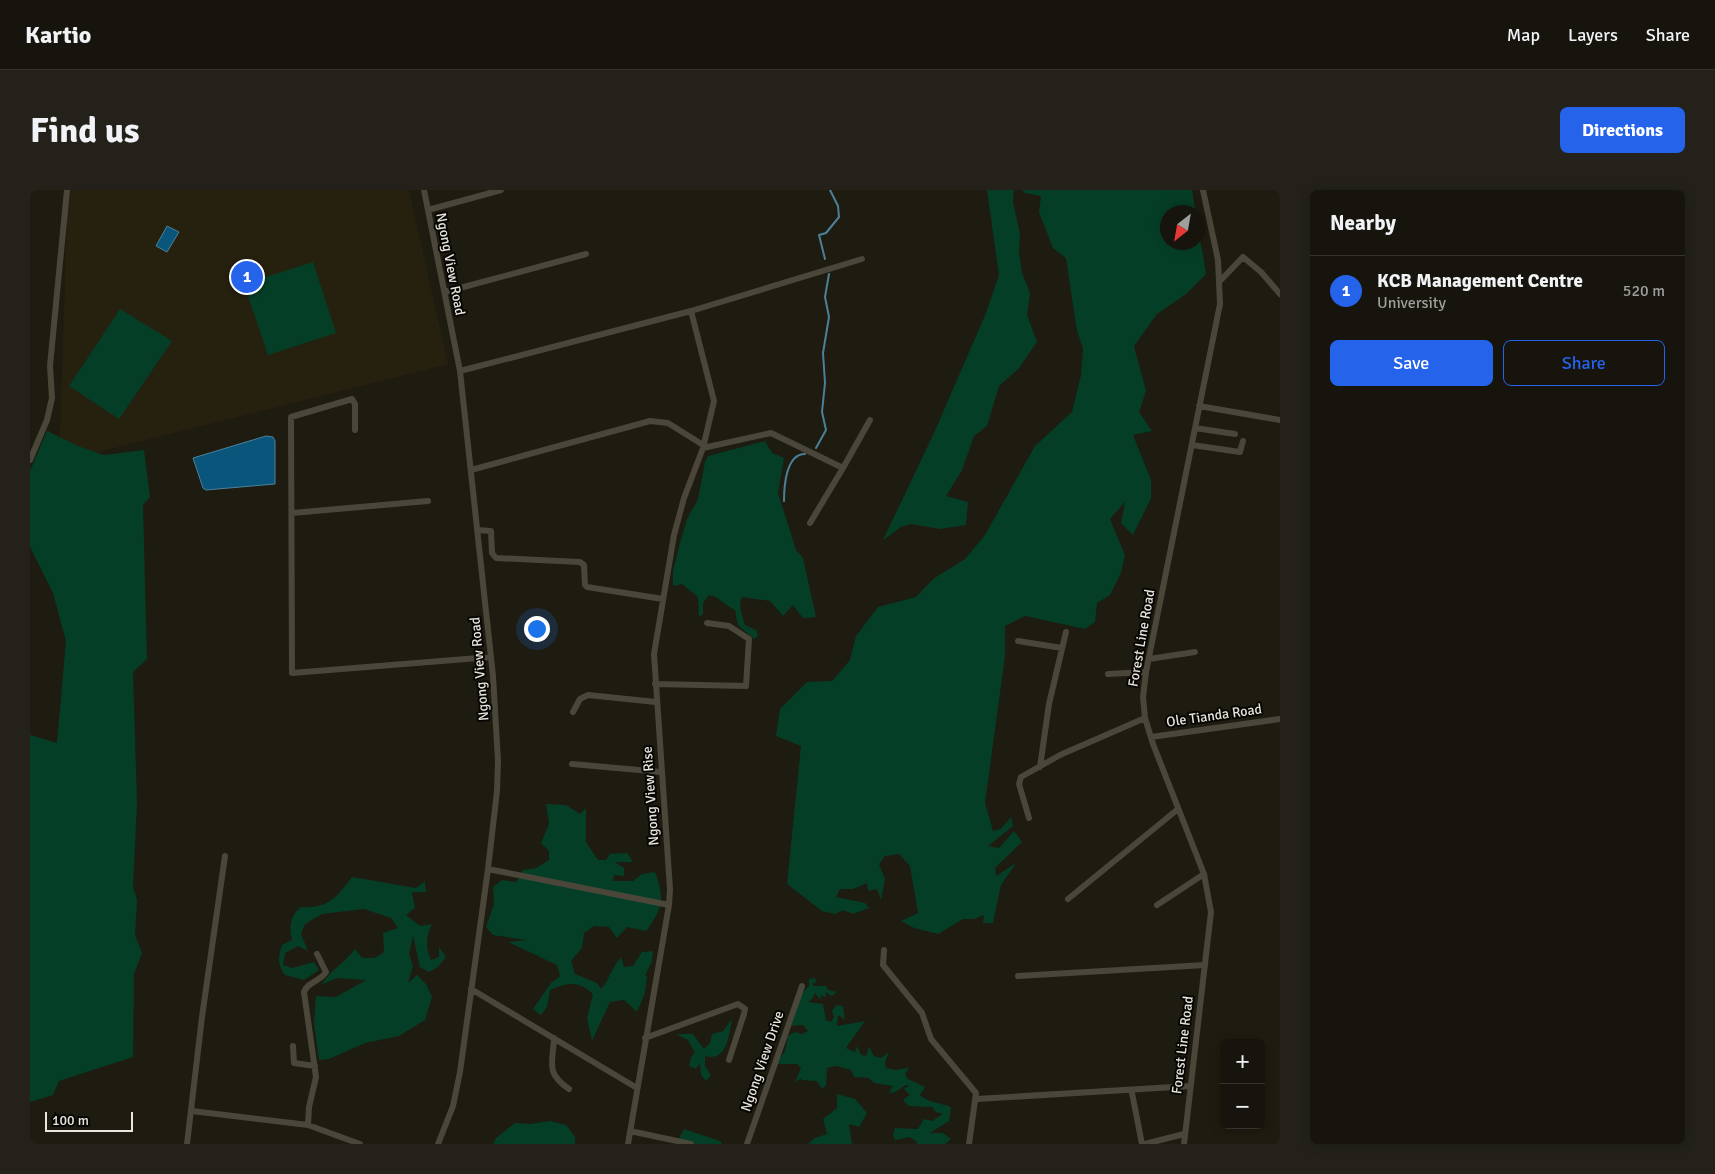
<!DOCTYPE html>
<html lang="en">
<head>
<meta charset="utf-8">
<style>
  body { margin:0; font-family:Signika,sans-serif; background:#23211a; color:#f1f3f6 }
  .controls { position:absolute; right:15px; bottom:15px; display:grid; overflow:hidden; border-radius:8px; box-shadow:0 2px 12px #0003 }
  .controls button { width:45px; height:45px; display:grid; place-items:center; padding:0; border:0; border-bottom:1px solid #35332d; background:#16140c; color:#f1f3f6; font:25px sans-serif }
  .compass { position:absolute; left:1130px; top:15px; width:45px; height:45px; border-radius:50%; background:#16140c; box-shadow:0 2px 12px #0003; rotate:211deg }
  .scale { position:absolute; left:15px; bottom:12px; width:88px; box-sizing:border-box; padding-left:5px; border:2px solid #e7e5dd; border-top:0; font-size:14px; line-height:18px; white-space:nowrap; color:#e7e5dd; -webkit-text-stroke:4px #070603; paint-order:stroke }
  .you { position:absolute; left:506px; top:438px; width:18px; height:18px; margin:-12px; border:4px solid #fff; border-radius:50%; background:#1a73e8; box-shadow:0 0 0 8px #1a73e833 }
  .badge { display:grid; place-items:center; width:32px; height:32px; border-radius:50%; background:#2563eb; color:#fff; font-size:16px; font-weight:700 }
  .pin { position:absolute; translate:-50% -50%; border:2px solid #fff; box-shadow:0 1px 5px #0006 }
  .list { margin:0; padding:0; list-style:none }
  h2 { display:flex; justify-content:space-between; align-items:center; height:65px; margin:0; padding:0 20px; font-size:21px }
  h2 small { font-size:16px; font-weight:400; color:#9e9e9d }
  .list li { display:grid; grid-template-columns:32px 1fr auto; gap:15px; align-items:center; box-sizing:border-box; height:70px; padding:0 20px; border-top:1px solid #35332d }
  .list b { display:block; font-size:19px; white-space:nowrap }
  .list p { margin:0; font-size:16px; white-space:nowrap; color:#9e9e9d }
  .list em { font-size:16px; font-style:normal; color:#9e9e9d }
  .actions { display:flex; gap:10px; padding:15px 20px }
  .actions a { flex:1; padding:11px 0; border:1px solid #2563eb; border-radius:8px; text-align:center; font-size:18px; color:#2563eb }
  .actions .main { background:#2563eb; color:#fff }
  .map { position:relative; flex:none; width:1250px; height:954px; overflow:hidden; border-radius:8px }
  header { display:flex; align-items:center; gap:30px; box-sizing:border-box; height:70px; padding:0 25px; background:#16140c; border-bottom:1px solid #35332d }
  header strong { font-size:24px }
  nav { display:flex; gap:28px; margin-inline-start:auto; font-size:18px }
  .intro { display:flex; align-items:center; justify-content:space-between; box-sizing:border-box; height:120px; padding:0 30px }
  h1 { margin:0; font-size:35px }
  .button { padding:12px 22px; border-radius:8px; background:#2563eb; color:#fff; font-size:18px; font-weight:700 }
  main { display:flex; gap:30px; padding:0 30px }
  aside { flex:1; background:#16140c; border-radius:8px; box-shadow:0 2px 12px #0003 }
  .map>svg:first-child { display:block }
  .built { fill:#26200f }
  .green { fill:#053e26; fill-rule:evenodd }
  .water { fill:#0a557c; stroke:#4c8099 }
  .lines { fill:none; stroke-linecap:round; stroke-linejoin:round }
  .stream { stroke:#4c8099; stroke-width:2 }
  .minor { stroke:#4a463a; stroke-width:6 }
  .labels { text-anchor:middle; stroke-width:4; stroke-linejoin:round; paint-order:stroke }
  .street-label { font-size:14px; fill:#e7e5dd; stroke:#070603 }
</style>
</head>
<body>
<header>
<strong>Kartio</strong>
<nav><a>Map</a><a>Layers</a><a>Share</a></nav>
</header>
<div class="intro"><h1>Find us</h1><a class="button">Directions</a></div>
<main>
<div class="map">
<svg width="1250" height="954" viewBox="0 0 1250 954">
  <rect width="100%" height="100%" fill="#1e1b10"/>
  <path class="built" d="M38,0H379L418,174L29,272Z"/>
  <path class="green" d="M957,0H984L983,12L990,44L989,62L992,83L1000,103L997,125L1007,152L989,178L969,196L957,236L944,246L932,280L916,306L938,312L936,335L910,339L881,334L871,337L853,350L904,243L956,123L969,85Z
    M992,0H1162L1176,84L1156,104L1127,124L1104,156L1116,201L1109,222L1122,241L1103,245L1121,290V308L1103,345L1091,333L1095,312L1080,329L1095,365L1091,383L1080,405L1067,413L1065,432L1055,439L995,426L975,436V466L955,613L963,641L971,639L981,627L983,636L958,656L969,658L984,641L992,652L965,678L966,686L986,673L971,695L963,733H953L954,725L944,729H933L908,744L884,738L871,731L888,723L880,676L869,664L855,666L849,674L855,689L851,710L847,699L838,701L837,693L823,699H810L806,707L835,713L839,718L823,724L813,720L805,724L792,721L757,694L771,556L746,546L750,519L777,492L802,491L820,470L826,446L848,417L886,407L903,389L935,369L955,345L1005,256L1042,222L1051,185L1053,158L1047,141L1036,68L1023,58L1009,22L1011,6L995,3ZM1138,22H1168V52H1138Z
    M283,72L306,143L238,165L214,94Z
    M90,119L142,151L89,229L39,196Z
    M17,241L48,256L74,265L114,260L120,307L113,315L117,469L103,482L107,613L103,697L107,710L105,745L112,763L104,784L103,867L29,891L23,905L0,912V545L27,553L36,451L23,403L0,357V281Z
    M735,251L742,263L754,268L748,303L766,360L773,368L786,427L773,428L763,415L753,426L740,411L712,407C708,416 712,425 715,435L726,440L728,446L724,449L708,435L705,420C695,416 689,406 679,405L673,413V424L669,427L668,407L652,394L643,396V381L650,353L657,329L668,309L675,272L678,266Z
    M516,614L536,615L550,624L556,618V652L568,670H576L580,664L597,663L603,672H585L594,678V686L584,685L583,691H603L612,684L625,682C635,709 633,718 616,741L597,737L587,748L579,737L564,736L554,743L552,758L541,771L545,784L567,793L571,799C580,789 582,777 591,767L594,777L603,776L612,762L623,761L622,771L615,786H617L615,803L607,822L594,810L580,812L562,851L557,828L563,804C547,790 538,793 520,800L517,817L511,825L503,819L521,793L530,786L527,775L478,752L496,750L463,745L456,737L464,714L463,697L472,690L486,692L493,680L506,678L519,670V661L511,653L519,634Z
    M322,687L386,698L395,691L396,702H382L385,718L376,725L390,736L402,734C396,745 395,758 401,770L409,767V757L416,767L408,777L399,782L390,777L383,746L379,764L383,776L378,793L387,785L396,794L402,807L395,830L369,846L335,853L299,869L289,870L284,833L286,806L306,807L336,790L307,788L291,795C302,779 313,774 325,759L332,768H345L354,762L353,743L368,738L361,728L334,719L292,724L275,734L271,744L278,761L268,756L255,763L253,775L262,778L284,772L289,780L274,790L255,785C247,774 248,767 252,755L262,750C259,738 260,725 271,717C298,719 307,707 322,687Z
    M785,788L787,794L783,792V796H796L798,800L807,802L802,806L795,802L796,808L791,805L790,810L785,803L783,808L778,812L793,814L796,830L801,832L804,827L802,821L806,815L813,816L815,830L808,825L807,836L835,831L816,858L825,862L827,856L831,865L836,866L839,857L844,866L851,868L859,862L855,872L856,878L865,880L879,878L875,884L878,889L895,897L890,905C896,912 911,913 921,917L919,931L900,943H913L921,949L915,954H887V952L880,947L865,950L863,945L865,938L888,939L894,929L902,931L913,924L906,922L902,917L879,916L873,910L880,905L874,899L879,896L876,895L865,902L859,903L863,896L844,893L839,888L824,887L821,880L806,876L797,878L796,895L792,899L787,891L771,890L772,888L765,892L771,878L767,874H746L755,861L758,846L765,842L772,844L778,841L773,835L761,836C766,824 768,804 779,796V789Z
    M702,829C699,846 697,872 675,866V876L681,885L676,891L671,885L670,873L666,879L659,876L661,867L665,863L658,850L646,844H663L674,859L680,853L682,844L693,841Z
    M807,904L825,909L837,923L829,937L819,934L822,954H778L785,948L797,944L793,929L807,918Z
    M520,931L536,935L545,947V954H463L466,948L485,933L500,934Z
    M654,939L690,951L692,954H646Z"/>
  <path class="water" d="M137,36L149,42L137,62L126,56Z
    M236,246L243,247L245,251V294L176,300L173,298L163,268Z"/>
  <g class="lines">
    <path class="stream" d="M795,69L789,45L796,43L809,27L808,16L800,0
      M786,258L796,240L792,222L795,193L793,163L799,127L795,107L799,84
      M754,311C754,296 756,264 775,264"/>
    <path class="minor" d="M394,0L430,181L463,486L468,571L467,601L458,679L430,882L423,916L408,954
      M398,20L471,0
      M1190,91L1213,67L1231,82L1250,104
      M415,102L556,64
      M661,121L832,69
      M430,181L661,121L684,211L673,258L654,308L644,345L624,464L640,699L639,715L598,954
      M1169,216L1250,230
      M1165,238L1205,244
      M325,240V214L322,209L261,227L262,483L461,467
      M1162,255L1210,262L1213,251
      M673,258L741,243L813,278L780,333
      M0,270L17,230L22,208L20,176L37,0
      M813,278L840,230
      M441,280L620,231L638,233L673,255
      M262,323L398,311
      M448,340L461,341L462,363L466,368L550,372L554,375L555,395L557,397L633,409
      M988,451L1032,458
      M1119,469L1165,462
      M1078,484L1116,482
      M625,494L716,496L719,449L699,436L677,433
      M543,522L550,509L558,505L626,512
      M1121,547L1250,529
      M542,574L631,582
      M1010,577L1019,514L1036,442
      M999,628L989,594L991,587L1030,565L1115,528
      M458,679L639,715
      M1038,709L1148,619
      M1127,715L1174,684
      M854,760L853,775L892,823L901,849L946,903L939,954
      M287,764L296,782C291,791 277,792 274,802L286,887L279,917L278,935L330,954
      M988,786L1175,775
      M441,799L607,898
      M524,848C523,873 515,883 539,899
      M615,848L708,814L715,819L714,824L699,870
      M263,856L264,873L285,876
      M1102,903L1112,954
      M947,909L1160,896
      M162,921L278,935
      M600,941L661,954
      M157,954L172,827L195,666
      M717,954L772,796
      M1115,954L1154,944
      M1154,954L1181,722L1174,684L1123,554L1115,528L1113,507L1116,482L1190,114L1188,70L1173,0"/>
  </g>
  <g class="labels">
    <g class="street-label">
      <text transform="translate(421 74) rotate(79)" y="5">Ngong View Road</text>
      <text transform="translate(1111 448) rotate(-80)" y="5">Forest Line Road</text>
      <text transform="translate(449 479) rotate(-95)" y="5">Ngong View Road</text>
      <text transform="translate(1184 525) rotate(-8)" y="5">Ole Tianda Road</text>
      <text transform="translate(620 606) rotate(-94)" y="5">Ngong View Rise</text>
      <text transform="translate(1152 855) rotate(-83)" y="5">Forest Line Road</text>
      <text transform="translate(732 871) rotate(-71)" y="5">Ngong View Drive</text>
    </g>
  </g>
</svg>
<div class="controls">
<button>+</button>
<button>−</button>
</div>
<svg class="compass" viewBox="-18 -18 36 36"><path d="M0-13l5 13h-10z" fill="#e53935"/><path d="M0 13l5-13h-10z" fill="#9e9e9d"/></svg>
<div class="scale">100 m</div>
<div class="you"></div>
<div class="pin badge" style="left:217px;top:87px">1</div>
</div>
<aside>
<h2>Nearby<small></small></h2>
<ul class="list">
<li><span class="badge">1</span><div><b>KCB Management Centre</b><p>University</p></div><em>520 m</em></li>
</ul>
<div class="actions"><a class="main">Save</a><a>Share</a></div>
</aside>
</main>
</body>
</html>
